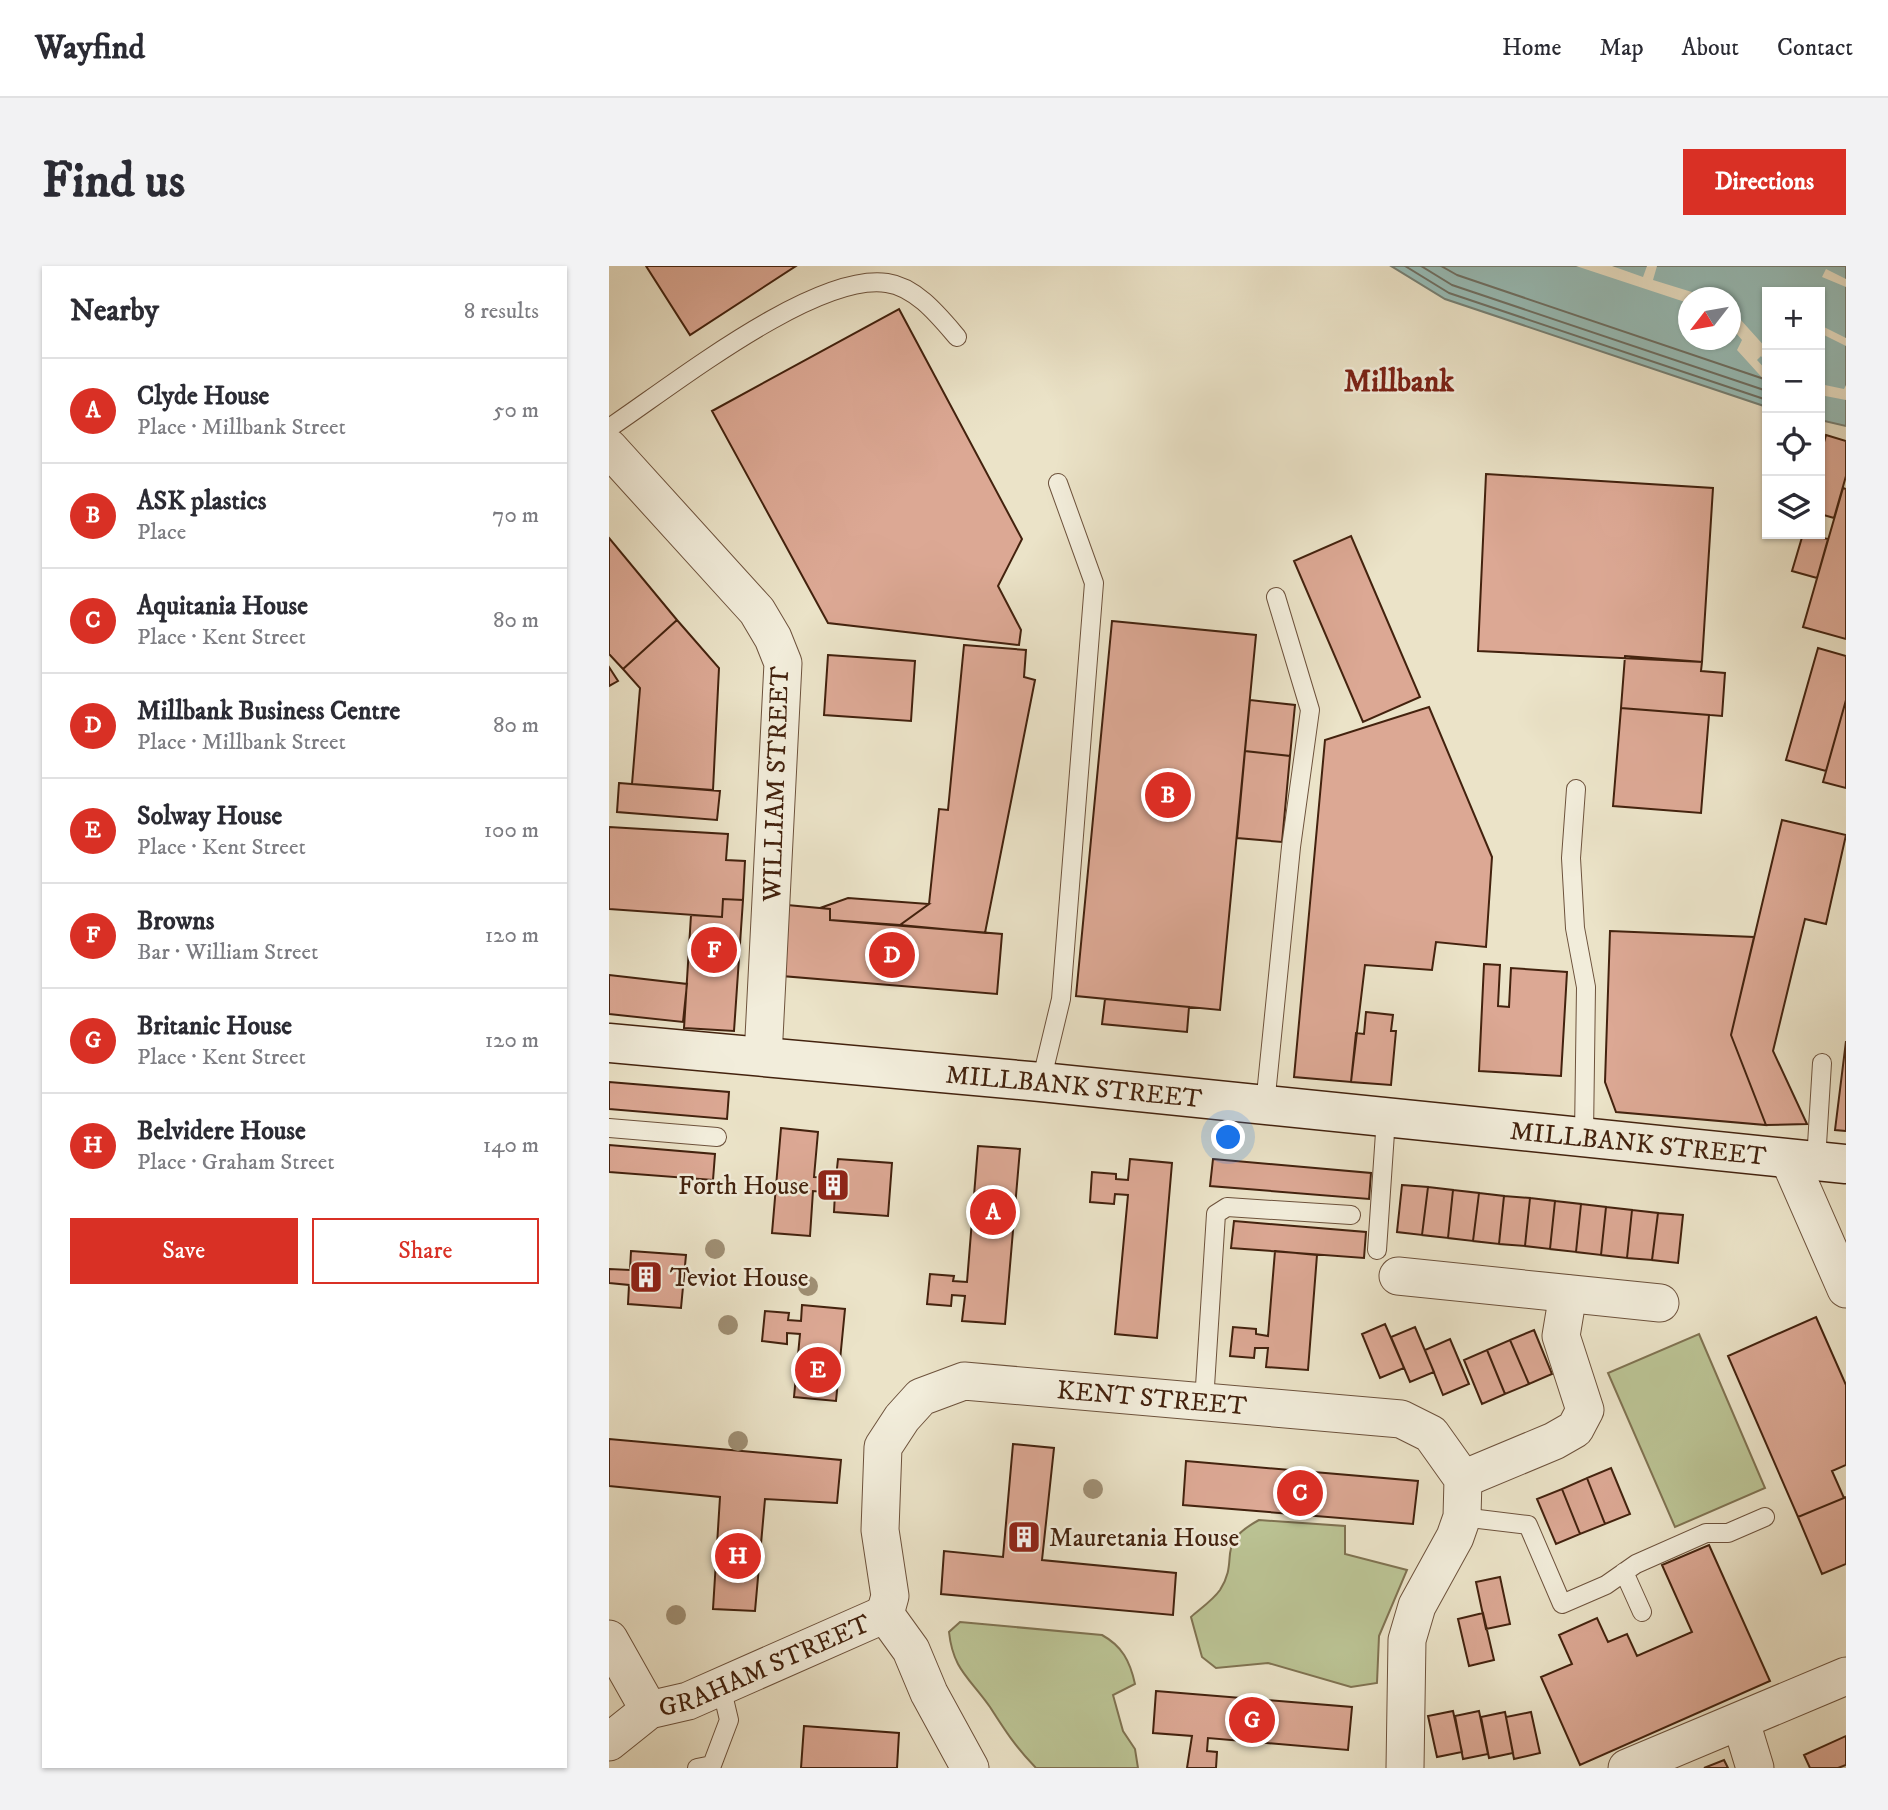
<!DOCTYPE html>
<html lang="en">
<head>
<meta charset="utf-8">
<style>
  body { margin:0; font-family:"IM FELL DW Pica",serif; background:#f2f2f3; color:#2b2b33 }
  .controls { position:absolute; right:21px; top:21px; display:grid; overflow:hidden; border-radius:0px; box-shadow:0 2px 5px #0004 }
  .controls button { width:63px; height:63px; display:grid; place-items:center; padding:0; border:0; border-bottom:2px solid #e1e1e2; background:#fff; color:#2b2b33; font:35px sans-serif }
  .compass { position:absolute; left:1069px; top:21px; width:63px; height:63px; border-radius:50%; background:#fff; box-shadow:0 2px 5px #0004; rotate:239deg }
  .you { position:absolute; left:620px; top:872px; width:24px; height:24px; margin:-18px; border:5px solid #fff; border-radius:50%; background:#1a73e8; box-shadow:0 0 0 10px #1a73e833 }
  .badge { display:grid; place-items:center; width:46px; height:46px; border-radius:50%; background:#d93025; color:#fff; font-size:23px; font-weight:700 }
  .pin { position:absolute; translate:-50% -50%; border:4px solid #fff; box-shadow:0 2px 7px #0006 }
  .list { margin:0; padding:0; list-style:none }
  h2 { display:flex; justify-content:space-between; align-items:center; height:91px; margin:0; padding:0 28px; font-size:30px }
  h2 small { font-size:23px; font-weight:400; color:#7c7c81 }
  .list li { display:grid; grid-template-columns:46px 1fr auto; gap:21px; align-items:center; box-sizing:border-box; height:105px; padding:0 28px; border-top:2px solid #e1e1e2 }
  .list b { display:block; font-size:26px; white-space:nowrap }
  .list p { margin:0; font-size:23px; white-space:nowrap; color:#7c7c81 }
  .list em { font-size:23px; font-style:normal; color:#7c7c81 }
  .actions { display:flex; gap:14px; padding:21px 28px }
  .actions a { flex:1; padding:16px 0; border:2px solid #d93025; border-radius:0px; text-align:center; font-size:24px; color:#d93025 }
  .actions .main { background:#d93025; color:#fff }
  .icon { flex:none; width:38px; height:38px; fill:none; stroke:currentColor; stroke-width:2; stroke-linecap:round; stroke-linejoin:round }
  .map { position:relative; flex:none; width:1237px; height:1502px; overflow:hidden; border-radius:0px }
  header { display:flex; align-items:center; gap:42px; box-sizing:border-box; height:98px; padding:0 35px; background:#fff; border-bottom:2px solid #e1e1e2 }
  header strong { font-size:33px }
  nav { display:flex; gap:38px; margin-inline-start:auto; font-size:24px }
  .intro { display:flex; align-items:center; justify-content:space-between; box-sizing:border-box; height:168px; padding:0 42px }
  h1 { margin:0; font-size:49px }
  .button { padding:18px 32px; border-radius:0px; background:#d93025; color:#fff; font-size:24px; font-weight:700 }
  main { display:flex; gap:42px; padding:0 42px }
  aside { flex:1; background:#fff; border-radius:0px; box-shadow:0 2px 5px #0004 }
  .map>svg:first-child { display:block }
  .green { fill:#bbc394; stroke:#7f7251; stroke-width:2 }
  .water { fill:#98beb9; stroke:#768075; stroke-width:2; fill-rule:evenodd }
  .pier { fill:#ebe3c8 }
  .lines { fill:none; stroke-linecap:round; stroke-linejoin:round }
  .shore { stroke:#6e7064; stroke-width:2 }
  .building { fill:#dca894; stroke:#43220e; stroke-width:2 }
  .lane-casing { stroke:#6d523c; stroke-width:20 }
  .street-casing { stroke:#6d523c; stroke-width:39 }
  .secondary-casing { stroke:#43220e; stroke-width:41 }
  .lane { stroke:#f2eddb; stroke-width:18 }
  .street { stroke:#f2eddb; stroke-width:37 }
  .secondary { stroke:#f2eddb; stroke-width:38 }
  .tree { fill:#9f8f74 }
  .labels { text-anchor:middle; stroke-width:5; stroke-linejoin:round; paint-order:stroke }
  .street-label { font-size:26px; fill:#43220e; stroke:#f2eddb }
  .poi-label { font-size:26px; fill:#43220e; stroke:#f2eddb; text-anchor:start }
  .quarter-label { font-size:30px; font-weight:bold; fill:#7a1f14; stroke:#f2eddb }
</style>
</head>
<body>
<header>
<strong>Wayfind</strong>
<nav><a>Home</a><a>Map</a><a>About</a><a>Contact</a></nav>
</header>
<div class="intro"><h1>Find us</h1><a class="button">Directions</a></div>
<main>
<aside>
<h2>Nearby<small>8 results</small></h2>
<ul class="list">
<li><span class="badge">A</span><div><b>Clyde House</b><p>Place · Millbank Street</p></div><em>50 m</em></li>
<li><span class="badge">B</span><div><b>ASK plastics</b><p>Place</p></div><em>70 m</em></li>
<li><span class="badge">C</span><div><b>Aquitania House</b><p>Place · Kent Street</p></div><em>80 m</em></li>
<li><span class="badge">D</span><div><b>Millbank Business Centre</b><p>Place · Millbank Street</p></div><em>80 m</em></li>
<li><span class="badge">E</span><div><b>Solway House</b><p>Place · Kent Street</p></div><em>100 m</em></li>
<li><span class="badge">F</span><div><b>Browns</b><p>Bar · William Street</p></div><em>120 m</em></li>
<li><span class="badge">G</span><div><b>Britanic House</b><p>Place · Kent Street</p></div><em>120 m</em></li>
<li><span class="badge">H</span><div><b>Belvidere House</b><p>Place · Graham Street</p></div><em>140 m</em></li>
</ul>
<div class="actions"><a class="main">Save</a><a>Share</a></div>
</aside>
<div class="map">
<svg width="1237" height="1502" viewBox="0 0 1237 1502">
  <rect width="100%" height="100%" fill="#ebe3c8"/>
  <filter id="stains"><feTurbulence type="fractalNoise" baseFrequency=".00286" numOctaves="4"/><feColorMatrix values="0 0 0 0 .2 0 0 0 0 .09 0 0 0 0 .02 0 0 0 .5 -.17"/></filter>
  <radialGradient id="worn" r=".72"><stop offset=".6" stop-color="#630" stop-opacity="0"/><stop offset="1" stop-color="#630" stop-opacity=".3"/></radialGradient>
  <path class="green" d="M1090,1068L1156,1222L1066,1261L999,1107Z
    M650,1254L736,1260V1288L798,1304L770,1370L768,1417L742,1421L659,1397L607,1402L593,1391L582,1351C591,1343 604,1334 611,1324C632,1291 604,1279 650,1254Z
    M351,1356L493,1369C513,1380 521,1395 526,1418L504,1429L514,1465L526,1483L529,1502H427C406,1480 397,1466 381,1441C361,1412 344,1404 340,1366Z"/>
  <path class="water" d="M782,0H1237V160L1211,154V26H1158V141L836,33ZM1080,32H1122V74H1080Z"/>
  <path class="pier" d="M967,0H1003L1034,11L1038,0H1048L1044,14L1099,31L1080,32L1079,37Z
    M1217,3L1237,13V21L1213,11Z
    M1122,43L1158,83V98L1152,90L1148,94L1158,105V117L1128,84L1133,74L1122,61Z
    M1211,59L1237,72V80L1211,67Z
    M1211,118L1235,123L1237,119V134L1211,129Z"/>
  <g class="lines">
    <path class="shore" d="M796,0L840,27L1158,134
      M812,0L843,19L1158,125
      M832,0L848,9L1158,114"/>
  </g>
  <path class="building" d="M37,0H187L81,69Z
    M290,43L413,273L389,320L412,364L410,379L219,357L103,145Z
    M1217,169L1237,175V210L1225,252L1211,248V191Z
    M877,208L1104,222L1093,396L869,385Z
    M1234,222L1237,223V373L1194,361Z
    M1194,268L1219,273L1208,312L1183,305Z
    M742,270L811,431L754,456L685,295Z
    M0,272L68,354L14,403L0,388Z
    M68,354L110,402L104,524L23,518L31,422L14,403Z
    M503,355L647,369L611,744L467,730Z
    M355,379L417,384L415,411L426,414L376,667L291,659L320,638L330,543L339,544Z
    M1209,382L1237,390V434L1217,505L1177,494Z
    M219,389L306,395L302,455L215,449Z
    M1016,390L1093,396L1092,405L1116,407L1113,450L1012,442Z
    M0,401L9,415L0,420Z
    M641,434L686,439L681,490L636,485Z
    M1237,434V522L1214,516Z
    M820,441L883,591L877,681L827,676L823,704L756,699L742,816L685,811L716,474Z
    M1012,442L1100,449L1092,547L1004,540Z
    M636,485L681,490L673,576L628,572Z
    M10,517L111,525L108,554L8,546Z
    M1173,554L1237,569L1217,658L1196,653L1164,785L1198,858L1157,859L1122,769Z
    M0,561L119,568L117,594L136,595L134,634L114,633L113,651L0,643Z
    M239,632L320,638L291,659L221,654V643L211,642Z
    M114,633L134,634L125,765L75,762L82,649L113,651Z
    M178,639L221,643V654L393,668L388,728L173,710Z
    M1001,665L1145,671L1122,769L1157,859L1007,846L996,816Z
    M875,698L891,699L889,740L900,741L902,702L958,706L952,810L870,805Z
    M0,709L78,718L74,756L0,748Z
    M496,733L580,741L578,766L493,758Z
    M757,746L784,749L782,765H787L782,819L742,816L747,767L755,768Z
    M1237,775V865L1226,864Z
    M0,816L120,826L118,853L0,843Z
    M172,862L209,866L205,911L227,912L229,893L283,897L279,950L225,946L226,927L204,925L201,970L163,967Z
    M0,879L106,888L104,914L0,906Z
    M369,880L411,883L396,1058L353,1055L356,1030L343,1029L342,1040L318,1038L321,1008L345,1010L344,1015L358,1016Z
    M521,893L563,897L548,1072L506,1068L519,929L506,928L505,938L481,936L483,906L507,908V913L519,914Z
    M604,893L762,907L760,933L601,920Z
    M793,919L819,921L813,969L788,966Z
    M819,921L844,924L839,972L813,969Z
    M844,924L870,927L864,975L839,972Z
    M870,927L895,930L890,978L864,975Z
    M895,930L921,932L916,980L890,978Z
    M921,932L946,935L941,983L916,980Z
    M946,935L972,938L967,986L941,983Z
    M972,938L997,941L992,989L967,986Z
    M997,941L1023,944L1018,992L992,989Z
    M1023,944L1049,947L1043,994L1018,992Z
    M1049,947L1074,949L1069,997L1043,994Z
    M625,955L757,966L755,992L622,982Z
    M22,985L77,989L72,1042L19,1038L20,1019L0,1017V1003L21,1004Z
    M666,985L708,989L699,1104L657,1101L659,1082H646L645,1092L621,1090L624,1061L647,1063V1068L659,1070Z
    M193,1039L236,1043L227,1135L185,1131L191,1068L178,1067V1078L153,1075L156,1045L180,1047L179,1054L192,1055Z
    M1207,1051L1237,1119V1199L1223,1205L1235,1232L1189,1251L1119,1090Z
    M776,1058L795,1102L771,1112L753,1068Z
    M806,1061L825,1106L801,1116L782,1071Z
    M925,1064L943,1108L920,1118L901,1074Z
    M841,1073L860,1118L834,1129L816,1084Z
    M901,1074L920,1118L896,1128L878,1084Z
    M878,1084L896,1128L873,1138L855,1094Z
    M0,1173L232,1194L228,1237L156,1233L146,1345L104,1343L111,1231L0,1220Z
    M404,1178L445,1182L433,1294L567,1307L564,1349L332,1328L335,1285L394,1291Z
    M577,1195L809,1215L804,1258L574,1239Z
    M1002,1202L1021,1248L996,1258L978,1212Z
    M978,1212L996,1258L971,1268L953,1223Z
    M953,1223L971,1268L947,1278L928,1233Z
    M1237,1231V1298L1213,1308L1189,1251Z
    M1100,1279L1161,1415L971,1499L932,1411L963,1398L950,1369L988,1352L999,1376L1018,1368L1028,1390L1083,1366L1053,1299Z
    M891,1311L901,1358L877,1363L867,1316Z
    M874,1347L885,1394L860,1400L849,1353Z
    M547,1425L743,1441L739,1484L599,1472L598,1485L608,1486L607,1502H578L583,1470L544,1467Z
    M844,1445L853,1486L828,1491L819,1450Z
    M870,1445L879,1488L854,1493L846,1450Z
    M896,1446L904,1487L880,1492L872,1451Z
    M922,1446L931,1487L905,1493L897,1451Z
    M195,1460L290,1467L288,1502H192Z
    M1237,1470V1499L1229,1502H1201L1195,1489Z
    M1115,1494L1119,1502H1095Z"/>
  <g class="lines">
    <defs>
      <path id="lane" d="M0,162C63,120 206,6 278,17C307,21 330,50 348,71
        M967,523L962,592L966,662L977,721L975,869
        M432,816L452,733L485,317L449,217
        M656,839L682,581L701,444L667,331
        M0,862L108,871
        M1207,895L1213,797
        M768,984L777,852
        M595,1136L607,948L618,941L742,949
        M853,1251L919,1259L953,1338L997,1319L1027,1298L1097,1267H1119L1156,1251
        M1015,1306L1033,1346
        M88,1502L103,1499L120,1454L112,1420"/>
      <g id="street">
        <path d="M0,182L148,345L164,372L174,397L154,791"/>
        <path d="M1180,893L1237,1023"/>
        <path d="M789,1010L1051,1037"/>
        <path d="M854,1213L945,1175L966,1163L976,1144L952,1070L959,1028"/>
        <path id="s1" d="M276,1348L281,1330L271,1264L274,1181L293,1152L312,1131L355,1115L792,1153L822,1168L854,1213L853,1251L846,1271L808,1340L798,1374L796,1502"/>
        <path d="M276,1348L302,1384L320,1427L361,1502"/>
        <path d="M0,1373L40,1444"/>
        <path d="M1132,1456L1146,1502"/>
        <path id="s2" d="M0,1476L40,1444L79,1435L276,1348"/>
        <path d="M1018,1502L1237,1410"/>
      </g>
      <g id="secondary">
        <path id="s3" d="M0,777L432,816L1237,898"/>
      </g>
    </defs>
    <use href="#lane" class="lane-casing"/>
    <use href="#street" class="street-casing"/>
    <use href="#secondary" class="secondary-casing"/>
    <use href="#lane" class="lane"/>
    <use href="#street" class="street"/>
    <use href="#secondary" class="secondary"/>
  </g>
  <g class="tree">
    <circle cx="106" cy="983" r="10"/>
    <circle cx="199" cy="1020" r="10"/>
    <circle cx="119" cy="1059" r="10"/>
    <circle cx="129" cy="1175" r="10"/>
    <circle cx="484" cy="1223" r="10"/>
    <circle cx="67" cy="1349" r="10"/>
  </g>
  <defs>
    <symbol id="building-square" viewBox="-11 -11 22 22"><rect x="-9" y="-9" width="18" height="18" rx="4" fill="#8f2418" stroke="#f2eddb"/><path d="M-4-6H4V6H1V3H-1V6H-4ZM-2.5-4.3h1.7v1.8h-1.7ZM.8-4.3h1.7v1.8H.8ZM-2.5-1h1.7V.8h-1.7ZM.8-1h1.7V.8H.8Z" fill="#fff"/></symbol>
  </defs>
  <g fill-rule="evenodd">
    <use href="#building-square" x="205" y="900" width="38" height="38"/>
    <use href="#building-square" x="18" y="992" width="38" height="38"/>
    <use href="#building-square" x="396" y="1252" width="38" height="38"/>
  </g>
  <g class="labels">
    <g class="street-label">
      <text transform="translate(166 518) rotate(-88)" y="9">WILLIAM STREET</text>
      <text dy="9" stroke="none"><textPath href="#s3" startOffset="467">MILLBANK STREET</textPath></text>
      <text dy="9" stroke="none"><textPath href="#s3" startOffset="1034">MILLBANK STREET</textPath></text>
      <text dy="9" stroke="none"><textPath href="#s1" startOffset="466">KENT STREET</textPath></text>
      <text dy="9" stroke="none"><textPath href="#s2" startOffset="175">GRAHAM STREET</textPath></text>
    </g>
    <g class="poi-label">
      <text x="200" y="928" text-anchor="end">Forth House</text>
      <text x="61" y="1020">Teviot House</text>
      <text x="440" y="1280">Mauretania House</text>
    </g>
    <g class="quarter-label">
      <text x="790" y="125">Millbank</text>
    </g>
  </g>
  <rect width="100%" height="100%" filter="url(#stains)"/>
  <rect width="100%" height="100%" fill="url(#worn)"/>
</svg>
<div class="controls">
<button>+</button>
<button>−</button>
<button><svg class="icon" aria-label="locate" viewBox="0 0 24 24"><circle cx="12" cy="12" r="6"/><path d="M12 2v4M12 18v4M2 12h4M18 12h4"/></svg></button>
<button><svg class="icon" aria-label="layers" viewBox="0 0 24 24"><path d="M12 4l9 5-9 5-9-5zM3 14l9 5 9-5"/></svg></button>
</div>
<svg class="compass" viewBox="-18 -18 36 36"><path d="M0-13l5 13h-10z" fill="#e53935"/><path d="M0 13l5-13h-10z" fill="#7c7c81"/></svg>
<div class="you"></div>
<div class="pin badge" style="left:384px;top:946px">A</div>
<div class="pin badge" style="left:559px;top:529px">B</div>
<div class="pin badge" style="left:691px;top:1227px">C</div>
<div class="pin badge" style="left:283px;top:689px">D</div>
<div class="pin badge" style="left:209px;top:1104px">E</div>
<div class="pin badge" style="left:105px;top:684px">F</div>
<div class="pin badge" style="left:643px;top:1454px">G</div>
<div class="pin badge" style="left:129px;top:1290px">H</div>
</div>
</main>
</body>
</html>
